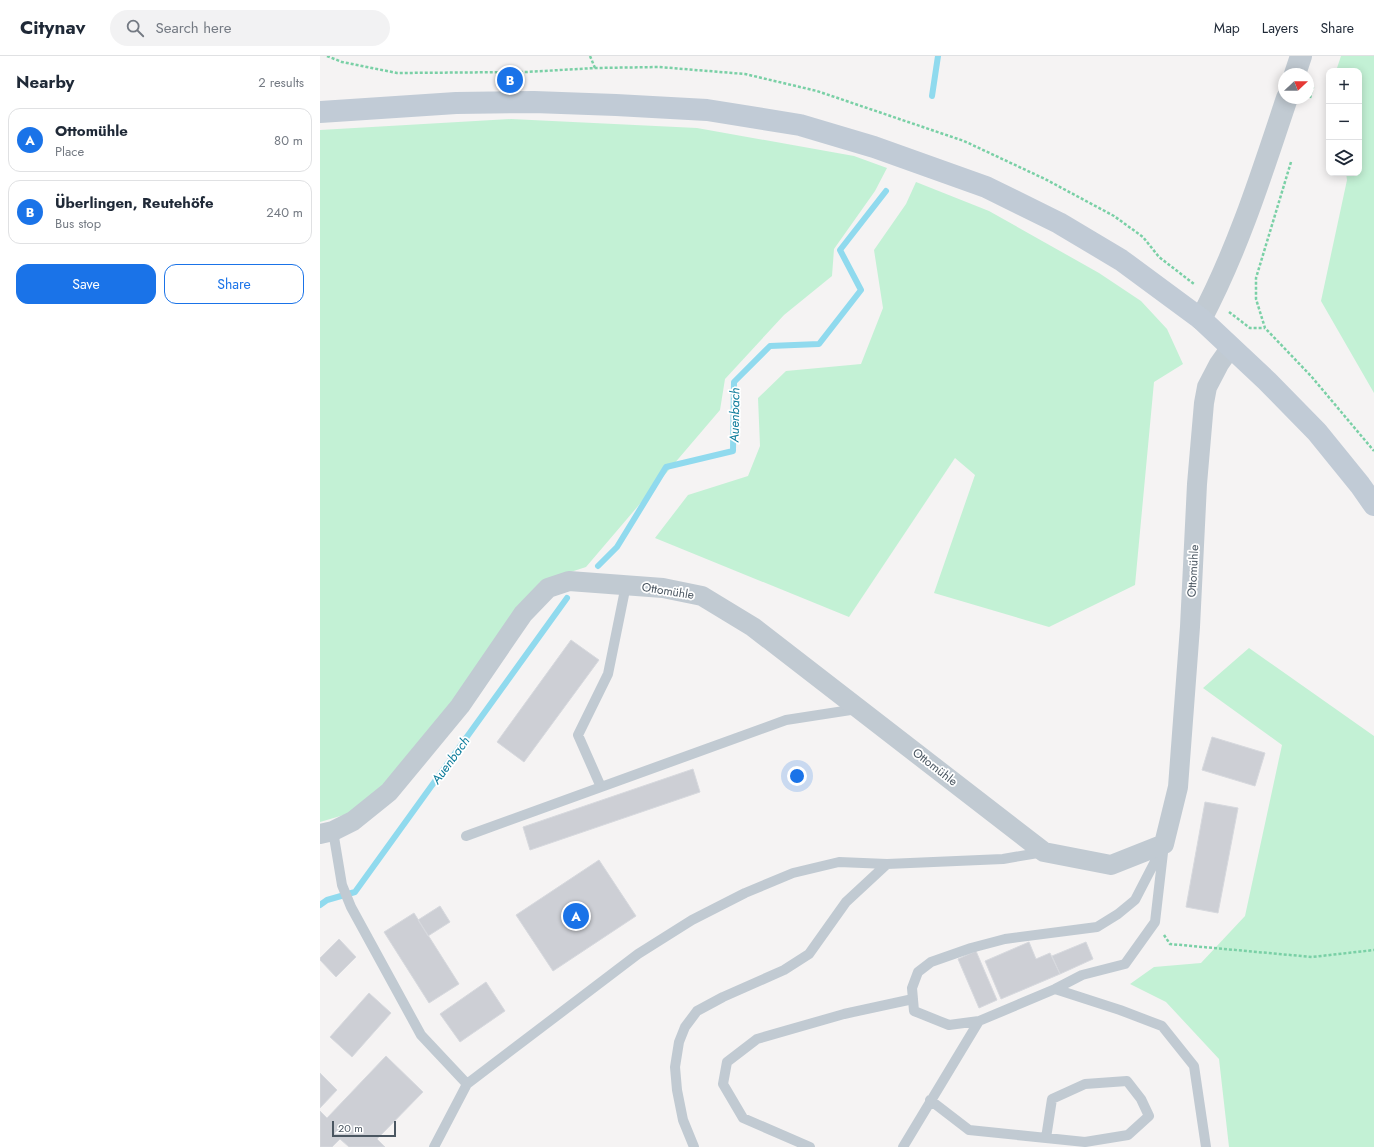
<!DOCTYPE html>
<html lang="en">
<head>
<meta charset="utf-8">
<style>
  body { margin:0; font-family:Jost,sans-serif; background:#f2f2f3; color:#1f2937 }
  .controls { position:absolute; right:12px; top:12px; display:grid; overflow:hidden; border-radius:8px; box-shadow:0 2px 10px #0003 }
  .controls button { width:36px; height:36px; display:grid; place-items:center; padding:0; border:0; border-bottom:1px solid #e0e1e3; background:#fff; color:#1f2937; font:20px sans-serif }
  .compass { position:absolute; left:958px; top:12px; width:36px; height:36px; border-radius:50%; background:#fff; box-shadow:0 2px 10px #0003; rotate:68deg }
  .scale { position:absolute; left:12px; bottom:10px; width:64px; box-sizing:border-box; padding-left:4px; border:2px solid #4a5661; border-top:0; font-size:11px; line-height:14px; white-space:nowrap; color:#4a5661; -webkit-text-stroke:3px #fff; paint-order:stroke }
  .you { position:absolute; left:477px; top:720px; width:14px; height:14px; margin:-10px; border:3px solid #fff; border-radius:50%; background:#1a73e8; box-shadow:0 0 0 6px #1a73e833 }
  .badge { display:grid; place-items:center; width:26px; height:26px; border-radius:50%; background:#1a73e8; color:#fff; font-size:13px; font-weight:700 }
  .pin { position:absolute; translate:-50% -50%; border:2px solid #fff; box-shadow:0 1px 4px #0006 }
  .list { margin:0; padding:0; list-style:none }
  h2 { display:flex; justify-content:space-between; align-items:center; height:52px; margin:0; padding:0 16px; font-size:17px }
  h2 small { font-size:13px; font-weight:400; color:#747a83 }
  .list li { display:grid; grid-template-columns:26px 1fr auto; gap:12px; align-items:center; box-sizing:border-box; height:64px; margin:0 8px 8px; padding:0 8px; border:1px solid #e0e1e3; border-radius:12px }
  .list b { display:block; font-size:15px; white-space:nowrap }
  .list p { margin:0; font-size:13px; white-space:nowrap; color:#747a83 }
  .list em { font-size:13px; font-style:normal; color:#747a83 }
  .actions { display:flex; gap:8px; padding:12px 16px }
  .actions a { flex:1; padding:9px 0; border:1px solid #1a73e8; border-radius:12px; text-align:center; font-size:14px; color:#1a73e8 }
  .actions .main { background:#1a73e8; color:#fff }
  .icon { flex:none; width:22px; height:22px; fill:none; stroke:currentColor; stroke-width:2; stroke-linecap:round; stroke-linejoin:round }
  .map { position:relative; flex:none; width:1054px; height:1091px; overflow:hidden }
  header { display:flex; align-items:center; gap:24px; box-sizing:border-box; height:56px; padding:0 20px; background:#fff; border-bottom:1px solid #e0e1e3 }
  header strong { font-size:19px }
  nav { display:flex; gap:22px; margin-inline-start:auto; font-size:14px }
  .search { width:280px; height:36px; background:#f2f2f3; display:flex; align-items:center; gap:10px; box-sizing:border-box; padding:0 14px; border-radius:22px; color:#747a83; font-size:15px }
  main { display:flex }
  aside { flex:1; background:#fff }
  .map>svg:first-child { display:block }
  .green { fill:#c3f1d5 }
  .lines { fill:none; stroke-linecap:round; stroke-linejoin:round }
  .stream { stroke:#90daee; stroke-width:6 }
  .building { fill:#cdcfd5; stroke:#d7d9de }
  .path { stroke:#7ad0a6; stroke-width:2.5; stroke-dasharray:3 2; stroke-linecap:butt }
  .service { stroke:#c1cad2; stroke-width:10 }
  .minor { stroke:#c1cad2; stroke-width:20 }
  .tertiary { stroke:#c1cad2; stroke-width:22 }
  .secondary { stroke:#c1cbd6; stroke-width:22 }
  .labels { text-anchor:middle; stroke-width:3.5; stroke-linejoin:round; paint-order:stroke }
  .street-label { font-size:12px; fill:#4a5661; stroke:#fff }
  .water-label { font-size:13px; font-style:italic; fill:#0c7c9b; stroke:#fff }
</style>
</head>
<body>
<header>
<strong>Citynav</strong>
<div class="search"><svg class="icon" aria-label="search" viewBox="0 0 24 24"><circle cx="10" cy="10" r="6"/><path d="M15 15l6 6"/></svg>Search here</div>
<nav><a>Map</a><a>Layers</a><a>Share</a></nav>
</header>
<main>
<aside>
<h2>Nearby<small>2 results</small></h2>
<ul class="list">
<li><span class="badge">A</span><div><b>Ottomühle</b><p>Place</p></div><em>80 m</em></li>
<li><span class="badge">B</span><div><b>Überlingen, Reutehöfe</b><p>Bus stop</p></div><em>240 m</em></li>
</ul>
<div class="actions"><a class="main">Save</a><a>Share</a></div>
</aside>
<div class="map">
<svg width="1054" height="1091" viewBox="0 0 1054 1091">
  <rect width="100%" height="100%" fill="#f5f3f3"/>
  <path class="green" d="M1021,0H1054V337L1001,245L1027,124L1026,117H1039V15H1016Z
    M191,63L377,72L534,100L567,112L555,135L514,193L512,220L464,259L405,323L400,354L266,511L220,526L196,556L135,648L64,730L34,756L0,766V74Z
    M596,126L669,155L779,217L821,245L847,273L863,308L834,326L815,529L729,571L614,537L655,419L635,402L529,561L335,482L368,439L428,420L440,390L438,342L466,315L541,308L563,252L554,194L586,148Z
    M929,592L1054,680V1091H909L899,1003L846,946L810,928L834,911L881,907L925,860L962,689L883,632Z"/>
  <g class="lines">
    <path class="stream" d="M612,40L618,0
      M278,510L297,491L346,411L413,395L414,326L450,290L499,288L541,234L520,194L566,135
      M0,849L7,844L35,836L247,542"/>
  </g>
  <path class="building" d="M251,584L279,604L204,706L177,686Z
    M892,681L945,697L935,730L882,714Z
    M373,713L380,736L210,794L203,771Z
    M885,746L918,752L898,857L866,851Z
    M279,804L316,860L233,915L196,859Z
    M120,850L130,866L108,880L98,864Z
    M94,857L139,928L109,947L64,876Z
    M19,883L36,901L16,921L0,904V902Z
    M709,886L716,903L730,897L740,918L681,943L665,905Z
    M766,886L773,903L740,918L732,900Z
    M656,895L677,944L659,952L638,903Z
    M166,926L185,955L140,986L120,958Z
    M49,937L71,957L32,1001L10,981Z
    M66,1000L103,1036L57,1083L65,1091H29L20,1083L12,1091H0V1055L7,1062Z
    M0,1017L17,1034L0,1052Z"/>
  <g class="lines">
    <path class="path" d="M7,0L22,6L77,17L206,16L275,12L339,11L425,18L497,35L644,85L725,123L794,160L823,181L839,201L874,228
      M270,0L275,12
      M990,42L993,31
      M971,106L936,222V243L945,272L991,320L1054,395
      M909,256L930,272H945
      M844,879L850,888L992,901L1054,894"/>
    <path class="service" d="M281,731L258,679L288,618L306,529
      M13,775L22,829L31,851L101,979L147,1028
      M146,780L466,664L537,653
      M844,788L835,866L805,908L762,919L735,933L659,965L629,969L594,955L592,932L598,916L611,906L651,892L685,883L777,871L798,858L815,844Z
      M735,933L800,954L842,970L874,1010L886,1091
      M610,1044L649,1074L765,1086L808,1079L829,1060L821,1043L807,1025L765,1028L732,1043L726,1082
      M114,1091L147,1028L318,898L372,864L425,837L473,817L519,806L567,808L683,803L724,796
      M374,1091L363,1064L357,1034L355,1011L359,986L365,971L377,955L403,941L464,914L489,898L526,846L567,808
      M490,1091L423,1062L403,1028L407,1006L437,983L524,958L593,943
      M583,1091L659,965"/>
    <path class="minor" d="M0,778L13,775L33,765L69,736L140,650L203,558L228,532L249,525L343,532L382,540L433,571L724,796L791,809L844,788L858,731L870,571L877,428L884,347L887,331L899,308L911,291"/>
    <path class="tertiary" d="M975,18L981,0
      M881,263C918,193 942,117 967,42"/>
    <path class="secondary" d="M0,56L136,47L214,46L296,49L387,54L480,69L554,91L666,131L739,167L801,204L881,263L947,325L997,376L1040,429L1054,449"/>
  </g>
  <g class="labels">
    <g class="street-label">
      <text transform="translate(873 515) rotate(-87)" y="4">Ottomühle</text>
      <text transform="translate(348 535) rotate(9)" y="4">Ottomühle</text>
      <text transform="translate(615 711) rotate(38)" y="4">Ottomühle</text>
    </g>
    <g class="water-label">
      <text transform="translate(414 359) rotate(-89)" y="5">Auenbach</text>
      <text transform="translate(130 704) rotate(-54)" y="5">Auenbach</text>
    </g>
  </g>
</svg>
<div class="controls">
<button>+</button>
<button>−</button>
<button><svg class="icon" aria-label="layers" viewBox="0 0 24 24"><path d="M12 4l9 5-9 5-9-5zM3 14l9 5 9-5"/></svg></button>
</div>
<svg class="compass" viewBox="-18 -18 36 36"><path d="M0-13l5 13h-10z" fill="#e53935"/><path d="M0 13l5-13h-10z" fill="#747a83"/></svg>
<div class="scale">20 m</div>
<div class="you"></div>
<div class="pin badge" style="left:256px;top:860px">A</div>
<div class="pin badge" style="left:190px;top:24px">B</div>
</div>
</main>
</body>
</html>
